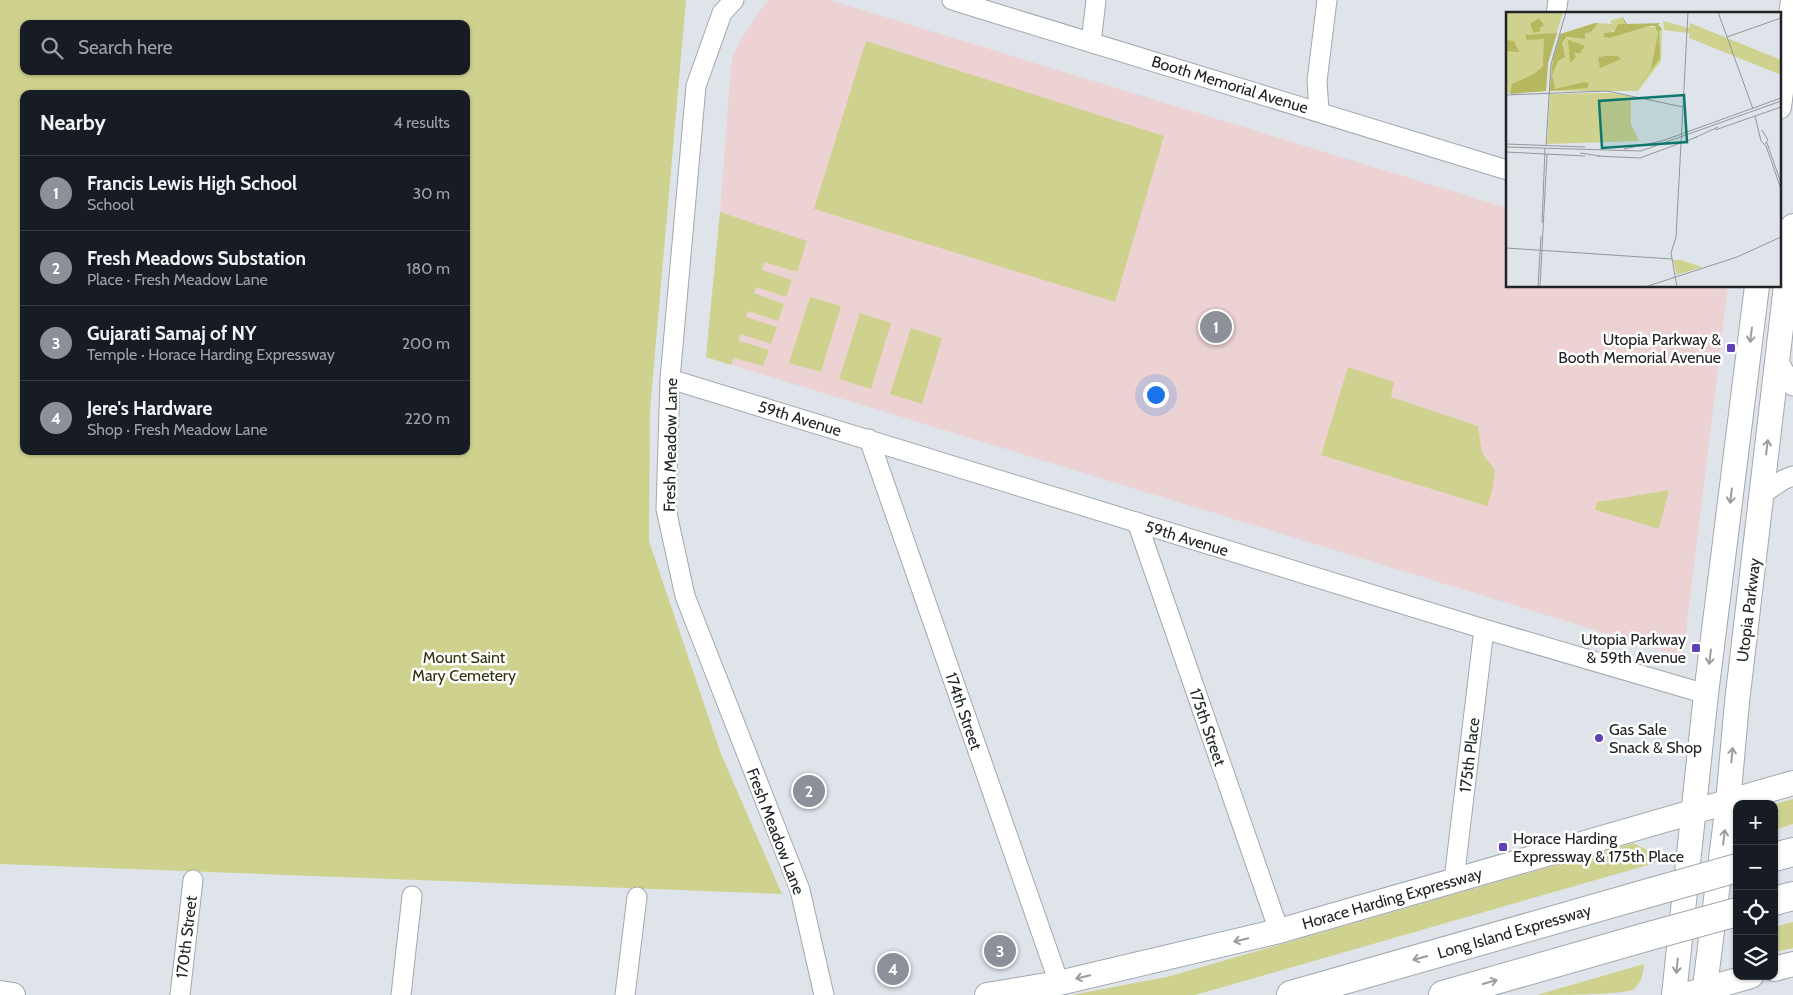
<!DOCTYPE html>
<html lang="en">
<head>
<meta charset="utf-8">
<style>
  body { margin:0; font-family:Cabin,sans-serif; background:#242831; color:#f1f3f6 }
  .controls { position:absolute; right:15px; bottom:15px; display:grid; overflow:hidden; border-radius:10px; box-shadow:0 1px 4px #0004 }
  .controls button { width:45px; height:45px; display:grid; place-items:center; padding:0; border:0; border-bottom:1px solid #363941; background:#171b24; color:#f1f3f6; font:25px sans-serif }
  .you { position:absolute; left:1155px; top:394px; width:18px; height:18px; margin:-12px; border:4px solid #fff; border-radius:50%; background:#1a73e8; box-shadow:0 0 0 8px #1a73e833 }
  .badge { display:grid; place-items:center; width:32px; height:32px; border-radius:50%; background:#8c9099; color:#fff; font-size:16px; font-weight:700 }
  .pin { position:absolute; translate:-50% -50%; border:2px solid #fff; box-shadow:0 1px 5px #0006 }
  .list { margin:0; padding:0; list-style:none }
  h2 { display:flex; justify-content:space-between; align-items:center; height:65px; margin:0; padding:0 20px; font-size:21px }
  h2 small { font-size:16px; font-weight:400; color:#9ea1a6 }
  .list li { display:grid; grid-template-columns:32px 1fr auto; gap:15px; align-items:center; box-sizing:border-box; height:75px; padding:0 20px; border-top:1px solid #363941 }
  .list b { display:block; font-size:19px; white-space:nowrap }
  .list p { margin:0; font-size:16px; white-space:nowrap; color:#9ea1a6 }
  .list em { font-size:16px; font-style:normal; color:#9ea1a6 }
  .icon { flex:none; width:28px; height:28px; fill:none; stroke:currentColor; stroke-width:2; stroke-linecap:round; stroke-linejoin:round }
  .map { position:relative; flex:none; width:1793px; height:995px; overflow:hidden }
  .search { position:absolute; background:#171b24; box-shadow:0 1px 4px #0004; left:20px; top:20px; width:450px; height:55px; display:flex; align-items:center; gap:12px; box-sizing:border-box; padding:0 18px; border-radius:10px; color:#9ea1a6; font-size:19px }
  .panel { position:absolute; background:#171b24; box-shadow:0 1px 4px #0004; left:20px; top:90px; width:450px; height:365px; border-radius:10px }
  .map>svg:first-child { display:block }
  .education { fill:#edd2d3 }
  .green { fill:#cfd28f; fill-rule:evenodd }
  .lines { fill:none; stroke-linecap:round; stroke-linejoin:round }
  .minor-casing { stroke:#a2a8ad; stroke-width:21 }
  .major-casing { stroke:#a2a8ad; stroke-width:26 }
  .highway-casing { stroke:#a2a8ad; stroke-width:30 }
  .minor { stroke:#fff; stroke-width:19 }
  .major { stroke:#fff; stroke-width:24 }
  .highway { stroke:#fff; stroke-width:28 }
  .highway-bridge-casing { stroke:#a2a8ad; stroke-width:30; stroke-linecap:butt }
  .highway-bridge { stroke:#fff; stroke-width:28 }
  .oneway { stroke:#9b9c9d }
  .poi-dot { fill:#613fb7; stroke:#fff; stroke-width:2 }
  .labels { text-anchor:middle; stroke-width:5; stroke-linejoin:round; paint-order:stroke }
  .street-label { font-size:16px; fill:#212325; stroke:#fff }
  .poi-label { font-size:16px; fill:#212325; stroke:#fff; text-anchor:end }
  .park-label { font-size:16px; fill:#31310a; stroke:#fff }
  .inset-road { fill:none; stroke:#92979b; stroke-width:1 }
  .view { fill:#0f766e; fill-opacity:0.15; stroke:#0f766e; stroke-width:2.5 }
  .inset-edge { fill:none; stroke:#212325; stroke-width:2.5 }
</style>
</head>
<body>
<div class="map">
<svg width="1793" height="995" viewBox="0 0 1793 995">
  <rect width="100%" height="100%" fill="#dee4ea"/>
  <path class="education" d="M769,0H830L1507,208V286H1728L1683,657L706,357L720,212L731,66L733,55L743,36L761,9Z"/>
  <path class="green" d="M0,0H686L650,410L649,541L721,754L782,894L0,864ZM24,24H466V71H24ZM24,94H466V451H24Z
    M866,41L1164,136L1115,302L814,209Z
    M720,212L807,241L797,272L764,262L762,270L792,280L786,297L756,287L754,293L784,304L778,321L748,311L746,317L777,327L771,344L740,334L739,341L769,350L763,366L734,358L731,365L706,357Z
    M810,297L841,306L821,372L789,363Z
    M860,313L891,323L871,389L839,379Z
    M911,328L942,338L922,404L890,394Z
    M1348,367L1394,382L1391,397L1478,426L1482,453L1495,470L1492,491L1487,506L1321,455Z
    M1669,490L1659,529L1595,510L1597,502Z
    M1793,799V824L1774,830V804Z
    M1633,843L1655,854V863L1195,995H1071L1167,977Z
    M1793,922V948L1774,952V927Z
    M1644,964C1643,974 1642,982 1634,989C1625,995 1554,995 1537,995Z"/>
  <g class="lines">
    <defs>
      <path id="minor" d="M734,0L722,13L696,86L670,379L666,509L685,596L800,890L824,995
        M952,0L1507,170
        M1556,14L1558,0
        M1091,43L1096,0
        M1319,111L1317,81L1327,0
        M1778,361L1793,386
        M670,379L1484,629L1706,694
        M869,439L1059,983
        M1761,495L1783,480L1793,476
        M1137,522L1279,931
        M1454,880L1484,629
        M180,995L193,880
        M401,995L412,896
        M625,995L637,897"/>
      <path id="major" d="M1779,107L1793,0
        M1774,969L1793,964
        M0,993L13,995
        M1692,993L1751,976
        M987,995L1059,983L1279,931L1793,783
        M1674,995L1706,694L1757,286
        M1704,995L1728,803L1737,702L1793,226"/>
      <path id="highway" d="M1774,857L1793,852
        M1774,901L1793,896
        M1291,995L1652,892
        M1443,995L1646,937"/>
    </defs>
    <use href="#minor" class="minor-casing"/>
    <use href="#major" class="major-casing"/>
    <use href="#highway" class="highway-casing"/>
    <use href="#minor" class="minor"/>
    <use href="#major" class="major"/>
    <use href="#highway" class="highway"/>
    <defs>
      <path id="highway-bridge" d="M1652,892L1737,868
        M1646,937L1737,912"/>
    </defs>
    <use href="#highway-bridge" class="highway-bridge-casing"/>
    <use href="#highway-bridge" class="highway-bridge"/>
  </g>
  <defs><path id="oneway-shaft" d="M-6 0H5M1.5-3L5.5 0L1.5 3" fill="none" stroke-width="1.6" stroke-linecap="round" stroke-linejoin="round" transform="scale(1.25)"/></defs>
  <g class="oneway">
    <use href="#oneway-shaft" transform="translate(1751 335) rotate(97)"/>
    <use href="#oneway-shaft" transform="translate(1767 447) rotate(-83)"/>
    <use href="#oneway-shaft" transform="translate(1731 496) rotate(97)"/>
    <use href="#oneway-shaft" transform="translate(1710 657) rotate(97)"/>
    <use href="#oneway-shaft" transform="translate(1732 755) rotate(-85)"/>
    <use href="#oneway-shaft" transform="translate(1724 837) rotate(-83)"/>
    <use href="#oneway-shaft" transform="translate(1241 940) rotate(167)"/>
    <use href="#oneway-shaft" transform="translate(1420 958) rotate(164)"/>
    <use href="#oneway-shaft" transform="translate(1677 966) rotate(96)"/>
    <use href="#oneway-shaft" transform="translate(1083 977) rotate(167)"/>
    <use href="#oneway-shaft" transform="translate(1490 982) rotate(-16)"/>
  </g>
  <g class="poi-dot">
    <rect x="1726" y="343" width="10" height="10" rx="2.5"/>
    <rect x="1691" y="643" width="10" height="10" rx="2.5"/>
    <circle cx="1599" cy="738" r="5"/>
    <rect x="1498" y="842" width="10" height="10" rx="2.5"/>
  </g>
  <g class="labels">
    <g class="street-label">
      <text transform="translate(1230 84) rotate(17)" y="6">Booth Memorial Avenue</text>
      <text transform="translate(800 418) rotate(17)" y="6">59th Avenue</text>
      <text transform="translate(670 445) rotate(-89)" y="6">Fresh Meadow Lane</text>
      <text transform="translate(1187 538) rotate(17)" y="6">59th Avenue</text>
      <text transform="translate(1748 610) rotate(-83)" y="6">Utopia Parkway</text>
      <text transform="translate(964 711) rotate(71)" y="6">174th Street</text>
      <text transform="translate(1208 727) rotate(71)" y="6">175th Street</text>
      <text transform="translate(1469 755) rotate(-83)" y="6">175th Place</text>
      <text transform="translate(776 831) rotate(69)" y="6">Fresh Meadow Lane</text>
      <text transform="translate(1392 898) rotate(-16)" y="6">Horace Harding Expressway</text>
      <text transform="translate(1514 931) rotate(-16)" y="6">Long Island Expressway</text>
      <text transform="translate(186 937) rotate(-83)" y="6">170th Street</text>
    </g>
    <g class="poi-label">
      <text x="1721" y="345">Utopia Parkway &amp;<tspan x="1721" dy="18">Booth Memorial Avenue</tspan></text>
      <text x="1686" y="645">Utopia Parkway<tspan x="1686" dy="18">&amp; 59th Avenue</tspan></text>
      <text x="1609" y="735" text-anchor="start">Gas Sale<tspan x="1609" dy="18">Snack &amp; Shop</tspan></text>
      <text x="1513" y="844" text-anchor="start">Horace Harding<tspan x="1513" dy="18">Expressway &amp; 175th Place</tspan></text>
    </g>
    <g class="park-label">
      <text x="464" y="663">Mount Saint<tspan x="464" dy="18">Mary Cemetery</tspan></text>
    </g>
  </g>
  <g transform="translate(1506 12)">
    <rect width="275" height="275" fill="#dee4ea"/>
    <path d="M0,0H57L42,51L40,79L0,81ZM116,5L120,11L97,25L104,26L142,14L156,17L155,49L132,79H44L45,56L54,25L79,27V21L92,11L106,12L104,9ZM157,9L183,16L184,11L275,48V63L183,26V21L158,18ZM103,81L125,84V112L133,129L41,132L44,82ZM167,248H175L196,255L171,263Z" fill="#cfd28f"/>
    <path d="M116,4L121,12L155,11L152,12L156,17L153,19L154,46L129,80L145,57L152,22L149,14H143L104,26L97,25L99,21L108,20L112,12H119ZM33,6L38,13L33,16L35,19L28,21L24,12ZM89,11H92L85,20L79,21V27L60,25L56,31L59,45L52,49L46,63L49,77L78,70L83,71L81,76L44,79L47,47L54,22ZM51,21L42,51L40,79L4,82L6,72L28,62L37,54L38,27L21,28L19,23ZM0,28L8,29L13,40L0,39ZM62,28L79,34L74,41H68L70,45L64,51ZM97,44H112L115,47L94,56L92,46Z" fill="#b6b85f"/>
    <path class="inset-road" d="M212,0L247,97M221,25L275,6M0,83L101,79L177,95M249,104L255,129L260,134L275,177M209,118L275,95M256,118L262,128L259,132M188,126L212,115M261,131L275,171M0,132L79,135M40,134L45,52L60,0M0,135L135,139L275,89M118,137L156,129L275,86M0,140L79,144M74,141L94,144M91,144L134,146L191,125M36,211L39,136M0,236L166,247M32,275L35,224M34,275L41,142M139,275L231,245L275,225M171,275L165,241L170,225L182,0"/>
    <path class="view" d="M178,83L181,130L96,136L93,89Z"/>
    <rect width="275" height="275" class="inset-edge"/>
  </g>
</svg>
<div class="controls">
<button>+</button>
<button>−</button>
<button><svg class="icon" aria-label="locate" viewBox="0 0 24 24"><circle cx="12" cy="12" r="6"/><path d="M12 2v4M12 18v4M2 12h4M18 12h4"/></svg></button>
<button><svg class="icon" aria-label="layers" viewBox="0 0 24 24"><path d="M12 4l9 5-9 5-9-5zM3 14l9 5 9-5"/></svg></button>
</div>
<div class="you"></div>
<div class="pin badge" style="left:1216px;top:327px">1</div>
<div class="pin badge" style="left:809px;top:791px">2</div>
<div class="pin badge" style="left:1000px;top:951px">3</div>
<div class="pin badge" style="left:893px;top:969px">4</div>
<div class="search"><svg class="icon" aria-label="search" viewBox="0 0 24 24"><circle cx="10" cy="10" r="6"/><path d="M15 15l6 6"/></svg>Search here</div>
<section class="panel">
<h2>Nearby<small>4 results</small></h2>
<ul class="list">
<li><span class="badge">1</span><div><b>Francis Lewis High School</b><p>School</p></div><em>30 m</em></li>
<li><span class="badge">2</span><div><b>Fresh Meadows Substation</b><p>Place · Fresh Meadow Lane</p></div><em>180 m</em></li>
<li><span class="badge">3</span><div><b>Gujarati Samaj of NY</b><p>Temple · Horace Harding Expressway</p></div><em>200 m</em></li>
<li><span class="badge">4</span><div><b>Jere's Hardware</b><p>Shop · Fresh Meadow Lane</p></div><em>220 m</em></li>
</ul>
</section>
</div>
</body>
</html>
